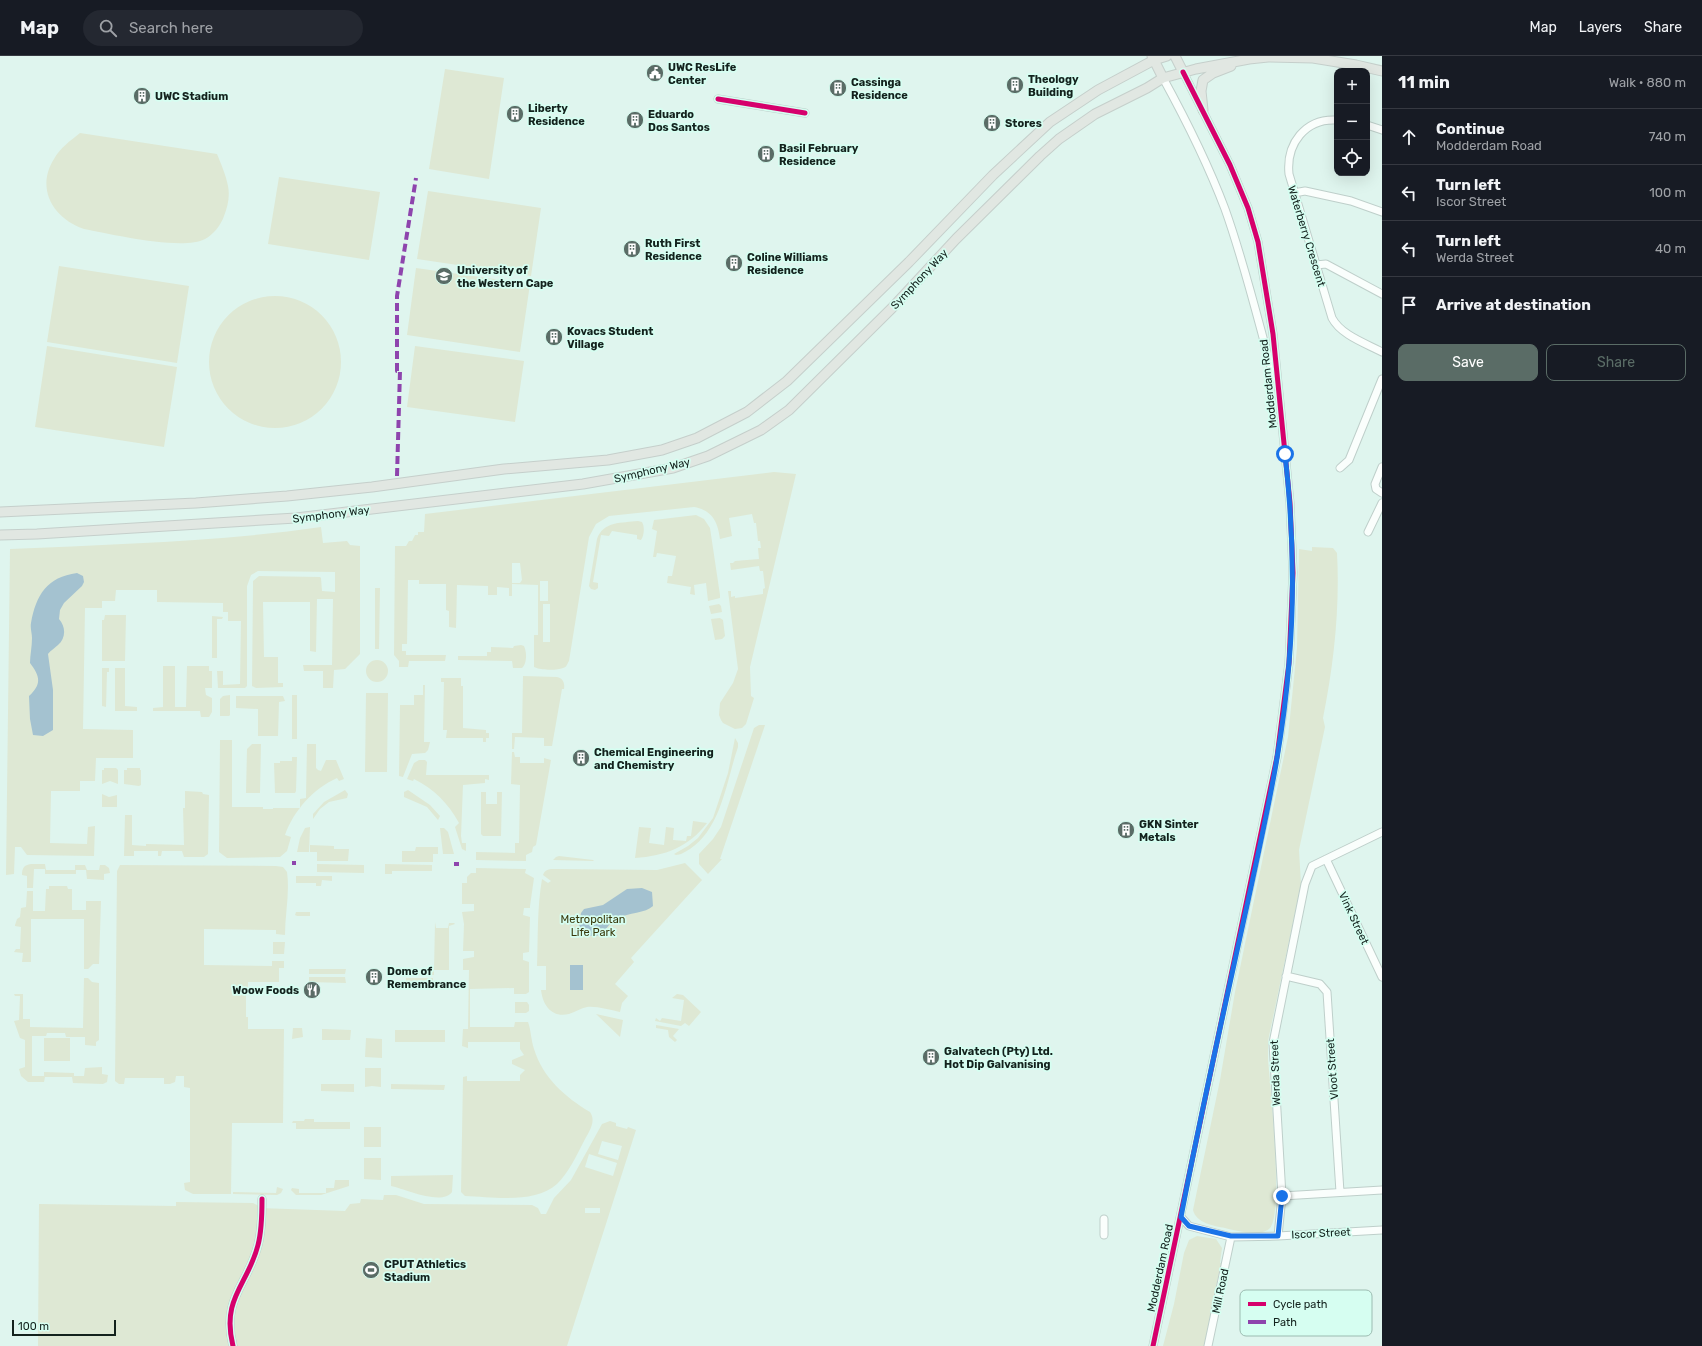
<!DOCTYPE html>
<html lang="en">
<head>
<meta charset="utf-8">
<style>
  body { margin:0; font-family:Rubik,sans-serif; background:#242831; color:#f1f3f6 }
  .controls { position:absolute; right:12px; top:12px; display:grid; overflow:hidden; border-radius:8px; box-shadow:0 4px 16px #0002 }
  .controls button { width:36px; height:36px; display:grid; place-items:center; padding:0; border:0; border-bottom:1px solid #363941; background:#171b24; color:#f1f3f6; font:20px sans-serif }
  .scale { position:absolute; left:12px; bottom:10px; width:104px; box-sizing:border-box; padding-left:4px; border:2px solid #13221d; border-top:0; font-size:11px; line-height:14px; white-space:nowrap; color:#13221d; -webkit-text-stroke:3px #d6fef1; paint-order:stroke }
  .stop { position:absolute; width:12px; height:12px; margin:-9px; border:3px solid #1a73e8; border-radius:50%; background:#fff }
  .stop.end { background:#1a73e8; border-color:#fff; box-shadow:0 1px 4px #0008 }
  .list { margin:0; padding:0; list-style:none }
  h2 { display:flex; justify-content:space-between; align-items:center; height:52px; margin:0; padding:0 16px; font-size:17px }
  h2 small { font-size:13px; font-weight:400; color:#9ea1a6 }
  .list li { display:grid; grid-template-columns:26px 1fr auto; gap:12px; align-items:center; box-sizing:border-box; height:56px; padding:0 16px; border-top:1px solid #363941 }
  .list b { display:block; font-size:15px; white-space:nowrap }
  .list p { margin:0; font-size:13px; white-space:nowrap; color:#9ea1a6 }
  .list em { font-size:13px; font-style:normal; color:#9ea1a6 }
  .actions { display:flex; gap:8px; padding:12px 16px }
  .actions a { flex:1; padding:9px 0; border:1px solid #5a6c66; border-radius:8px; text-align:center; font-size:14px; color:#5a6c66 }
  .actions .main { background:#5a6c66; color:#fff }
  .icon { flex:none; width:22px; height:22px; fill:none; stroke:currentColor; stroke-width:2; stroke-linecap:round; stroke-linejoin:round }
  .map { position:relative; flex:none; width:1382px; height:1290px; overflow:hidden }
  header { display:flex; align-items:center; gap:24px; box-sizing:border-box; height:56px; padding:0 20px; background:#171b24; border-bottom:1px solid #363941 }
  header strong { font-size:19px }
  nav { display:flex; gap:22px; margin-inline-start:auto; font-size:14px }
  .search { width:280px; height:36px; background:#242831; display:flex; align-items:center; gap:10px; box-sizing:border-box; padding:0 14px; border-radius:22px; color:#9ea1a6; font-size:15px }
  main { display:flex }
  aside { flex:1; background:#171b24 }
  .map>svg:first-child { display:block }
  .green { fill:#dee8d4; fill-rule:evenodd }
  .water { fill:#a4c2d0 }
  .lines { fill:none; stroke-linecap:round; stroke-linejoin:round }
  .minor-casing { stroke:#becfca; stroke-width:9 }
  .major-casing { stroke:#c5cfcb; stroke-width:11 }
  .minor { stroke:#fafefc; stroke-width:7 }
  .major { stroke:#e1e7e2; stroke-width:9 }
  .quiet { stroke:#8e44ad; stroke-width:4; stroke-dasharray:8 4; stroke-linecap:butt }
  .cycleway-casing { stroke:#d6fef1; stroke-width:8 }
  .cycleway { stroke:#d6006c; stroke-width:5 }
  .route { stroke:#1a73e8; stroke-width:5 }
  .labels { text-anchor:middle; stroke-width:3.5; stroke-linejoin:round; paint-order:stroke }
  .poi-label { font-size:11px; font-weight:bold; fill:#13221d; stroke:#d6fef1; text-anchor:start }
  .street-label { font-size:11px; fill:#13221d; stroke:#d6fef1 }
  .park-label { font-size:11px; fill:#39380b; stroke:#d6fef1 }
  .key { fill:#d6fef1; stroke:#9cbcb1; stroke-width:1 }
  .key-label { font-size:11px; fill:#13221d }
</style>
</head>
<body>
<header>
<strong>Map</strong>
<div class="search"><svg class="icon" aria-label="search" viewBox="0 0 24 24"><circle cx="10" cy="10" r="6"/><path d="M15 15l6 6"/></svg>Search here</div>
<nav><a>Map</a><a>Layers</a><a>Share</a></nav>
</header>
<main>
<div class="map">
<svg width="1382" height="1290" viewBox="0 0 1382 1290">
  <rect width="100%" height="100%" fill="#dff5ee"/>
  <path class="green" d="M445,13L504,22L489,123L429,113Z
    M80,77L217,98C221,108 226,119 228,130C230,140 228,150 224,160C221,169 213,179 205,183C182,195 111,178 84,173C54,163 35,133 54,103C60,92 70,85 80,77Z
    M279,121L380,136L369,204L268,188Z
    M428,135L541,152L531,220L417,203Z
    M59,210L189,230L177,307L47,286Z
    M416,212L530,228L520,296L407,279Z
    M209 306a66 66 0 1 1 132 0a66 66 0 1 1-132 0Z
    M47,290L177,311L164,391L35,371Z
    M415,290L524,305L515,366L407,351Z
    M774,416L796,418L750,611L751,640L754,642L746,668L742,672L735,673L723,667L721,664L719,659L720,647L733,627L738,613L728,535H731V541L735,540V542L763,538V533L765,532L763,515H760L759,510L731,514L730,507H733L735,505L759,503L758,492H761L760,485H758L756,467H754L752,458L729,462L732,480L720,483C718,466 712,454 694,451L609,460L596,468L589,481L569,605C567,608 567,611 563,612C556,615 540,614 534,611V579H538V529L512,528V540H509V532L497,531V539H488V530L457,529L456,572L449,571V555L446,554V528H419V524H408L407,588H402V595H406V599H446L445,605H409L408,611H399V605L394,599L395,490H406L409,485H412L415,479H418V476H424L425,458ZM512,507H520L522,524L520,527H512ZM540,525H548V545H540ZM543,548H550V586H543Z
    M696,459L704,463L710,472L720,539V542L708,545L706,527L694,529L695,539L690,538L691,531L667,527L668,520H672L676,500L657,497L656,501H653L657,475L652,473L654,464Z
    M638,465L642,466C645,471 644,480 641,484L637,483V479L612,475L609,480L601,479L593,526L598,527V532L595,534L591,533L589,530L597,483C603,465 622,467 638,465Z
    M321,471L323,487L347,485L350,489L360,490V598L345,613L334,614L333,632H323V615H304L303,609H332L333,543H317L316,596L310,595V546H263L264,601H278V627H283V631L256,632L252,630L253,529V525L259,520L320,521L321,522L322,535L335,536V516L258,515L251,519L247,530V630L245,632H218L217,615H223V629L240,628L241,565H228V556H223V547L157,546V534H116L115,545H102V552H85L83,673L133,674V702H96L95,725H80V735H51L50,787L87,788L88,771L95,770L94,800L27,799L21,791H15L14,818L6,819L10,493C114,488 218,486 321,471Z
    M1312,491L1333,492L1337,497C1340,551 1334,608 1323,662L1325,671L1299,794L1301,828L1268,985V1003C1270,1029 1284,1157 1270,1172C1262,1181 1236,1175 1225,1172C1214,1170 1196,1167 1193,1154L1220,1024L1235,936L1288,681L1297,592L1299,493L1312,495Z
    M375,532H380L379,593H375Z
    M719,548L721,550L722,556L711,558L709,550Z
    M105,559H126L125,605H102V564H104Z
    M212,560L223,561L222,563H217V602H212Z
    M720,562L723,564L725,580L722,583L715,584L711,563Z
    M521,589L524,590C527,596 527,608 522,612H513L512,605L458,604V600H487V596H491V591L513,592L514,590Z
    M366 615a11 11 0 1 1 22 0a11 11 0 1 1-22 0Z
    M163,610H175V651H186L187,610H209V615H212V632H205L206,639L212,642V656L209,661H201L200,655H153V652L163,651Z
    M102,612H109V616H107L106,651L102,650Z
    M115,612H125V650L137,651V655H115Z
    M523,620L557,621C563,622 565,627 564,633H562L552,690H544V682L515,681L514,693H512V677H522Z
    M441,622H461V630H463V672L486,674V677H489V682H486V686H483V682H446L447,674H443L444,626H441Z
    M423,629H425L424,686H430L428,694L425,697L412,698L403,721L399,720L400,649H414V639H423Z
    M366,637H388L387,716H365Z
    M230,639V659L229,660H220V643L223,640Z
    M292,639H297V683H292Z
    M236,640H283L285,645L279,646L278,680H258V653L236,652Z
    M759,669H765L720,803H722L708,818L699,808V798L713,783L721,771L754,672Z
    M735,682L738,687V691C726,726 722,771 690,793C685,796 680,799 676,799L674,798L688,790L698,782L713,762L728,717Z
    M220,684H232V751H263V753H273V752H300V743L306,742L307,688H316V712L318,714L321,715L326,704H336L344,723L339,725L337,722C313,733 294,754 285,779L291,781L287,795L280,801L227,802L219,796Z
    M252,688H261L260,737H246L247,693Z
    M512,696H514L515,701H520V707H544V702L551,704L536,789L533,791L532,796L526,799V805L476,804V796L515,797V787H519L520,729L511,728Z
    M292,701H297L296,735L295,737H275L274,707H280V705H292Z
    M419,704H425L427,706L426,719H489V724L485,723V727L463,729L461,780L462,787H466V795L462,793L455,771L459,767C448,747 434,733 414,723L413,725L407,723L414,707Z
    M104,712H116L118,714V728L110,725L102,728V714H104Z
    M127,712H140V714H141V729L139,730L124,728V714H127Z
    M345,734L348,738L347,742L329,746L320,753L313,763V758L324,746Z
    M408,734L430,749L440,760L438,764L427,751L404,741V736Z
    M185,735L202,736L203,738L209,739L208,798L204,801H184L182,795H162L161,800H158V795H134V800H124L125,759H132V789L146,790V788L184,789L183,752H185Z
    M481,736H486V748H497V736H502L501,780H483L481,778Z
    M102,738L109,741L117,739V751H102Z
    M693,765L707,767C689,791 665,800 635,802L639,771L651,772L649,787L664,789L666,771L674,772L673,784L686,785L687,780H691Z
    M310,771L309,796H297L300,782L305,772Z
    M440,772H444L448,776L454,798H443Z
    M310,789L334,790V793H349L348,805H317V796H310Z
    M416,791H438V798H433V806H402V795H415Z
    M559,800L593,804L594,805L553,804L556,801Z
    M685,807L702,824L631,902L634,906L615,928L628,940L622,947L620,956C610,954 597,950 587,951C581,952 575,956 569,958C552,962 543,950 541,934H546V910H537C538,881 537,852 542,823L548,827L551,825L543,819C545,813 550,813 555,813L657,814Z
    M31,808H45L46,814H75V809H85L87,814H99L100,809H105L109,812L110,817L104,818V824L89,823H87L86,814H76V818H45V813H34L33,832H27V820L22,819C22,812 24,809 31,808Z
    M317,808L364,809V817L317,816Z
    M385,808L432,809V815H392V818H385Z
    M120,809L276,810L283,811L287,816C290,837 285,858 285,879L276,878V874L204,873V909L272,910V905H284V912H279V926H248V937H246V961H248V973H284L283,1067H232L231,1138H193L185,1134L184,1127L190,1126V1032L184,1031V1020H176L175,1026L170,1028H164V1022H125L124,1028H119L115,1025L117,815Z
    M476,812L526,813L525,817L534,822L530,850V852H524L523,859L530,861L529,896L523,897V904L529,906V936L526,938H514V932L470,933V971H514L515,966H528C531,974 531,984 534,993C543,1022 565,1041 590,1056C597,1066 588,1077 583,1087C576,1101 568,1117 557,1128C535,1148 493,1141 465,1140L461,1136L463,1021L467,1020V1025H520V1019L525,1014L512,1008V1004L524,999L520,993V986H468V992L462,990L463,973H468L469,914H463V903L474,901V895H463L464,868L462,856L474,855V848H462V827H467V821L471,817H476Z
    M296,820H332V825L322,824L321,830H316V827H296Z
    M49,830H67L68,833H72V854H86V845H101L99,908H93L88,913H84V863H31V906H22L23,897L14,896L16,893H20L21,871L15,870V869L17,863L20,861L21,852L26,851L27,835H33V855H45L46,833H49Z
    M296,856H310V860H297L295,859Z
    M435,866L436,872H448L449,867H454L455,868L449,870V914H434Z
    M273,886H285L284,898H273Z
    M309,913H346L345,918H309Z
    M406,914H434V919H406Z
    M309,921H345L346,927L309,926Z
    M84,922H88L92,926L99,927V984L96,986V990L85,989V981H66L65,977H47L46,980H32V1020H44V1016L74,1017V1020H84L85,1012L102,1011V1018L108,1019L107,1026L103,1028L73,1027L72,1021H45L44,1026H28L21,1020L19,1013L25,1011V984L20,982L14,965L19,964L20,940H15L14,938H23V963H30V971L83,972Z
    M406,922H433V928L406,927Z
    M677,938L683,939L701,956L689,970L685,967L681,970L655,965L656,962L660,965L662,962L681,965L684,944L672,942Z
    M515,946H527L529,949V955L526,957H515Z
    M596,958L623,964L620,981Z
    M656,969L679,973L673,980L677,984L675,986L669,981L668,974L656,972Z
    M293,972H302L303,981L292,983Z
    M322,973L351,974L350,984H322Z
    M395,974H445V986H395Z
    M44,982H70V1005H44Z
    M366,982L382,983V1002L365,1001Z
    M365,1012H381V1031L372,1030L365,1031Z
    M321,1028H354V1036L321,1035Z
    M391,1028L445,1029L444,1034L391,1033Z
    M305,1063H314V1066H350V1073H296V1067H292L293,1065H304Z
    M610,1065L616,1067V1070L627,1073L628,1071L636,1074L567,1290H38L39,1148L176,1150V1146L253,1147L257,1149L259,1152L345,1155L350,1148L360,1147L361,1143L383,1144L384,1139H396L424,1148L532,1149L538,1152L541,1158H546L554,1142L571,1124L602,1068ZM602,1085L622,1090L618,1104L598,1098ZM589,1098L617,1107L613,1120L585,1111ZM585,1152H600V1157H585Z
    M364,1071H381V1091H364Z
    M364,1102H381V1124L364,1123Z
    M453,1119L452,1136C442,1150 405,1133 391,1130V1120Z
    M335,1124H349V1130L321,1139H296L291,1134L292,1132L299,1133V1137H326V1132H334Z
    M277,1131L283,1133L281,1137L277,1139L233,1138V1136L276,1137Z
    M1197,1180L1216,1183L1222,1192L1220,1207H1221L1204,1290H1163L1174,1248L1184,1197L1189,1184Z"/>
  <path class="water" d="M77,517L83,520L84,526L82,530L64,547L60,554L59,563C66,571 66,582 58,589C55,592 51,594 48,598L53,634V674L43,680L33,679L30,663L29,640C42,628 40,620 30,607C30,599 32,591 32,582C32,577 30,572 31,567C36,539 47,521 77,517Z
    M642,832L652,836L653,850C646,857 628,857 618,862C602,870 608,884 585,879L579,869L581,857L584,853L603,849L627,833Z
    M570,909H583V934H570Z"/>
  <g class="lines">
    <defs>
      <path id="minor" d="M1163,22C1186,64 1208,108 1225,153C1245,209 1258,265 1274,322
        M718,43L805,57
        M1337,64C1305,62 1286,88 1289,118L1332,262C1341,279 1365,287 1382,296
        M1367,69L1382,74
        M1294,137L1305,135L1351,145L1382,156
        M1316,209L1326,208L1382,238
        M1382,411L1375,428L1376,433L1382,437
        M1340,412L1349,404L1382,323
        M1368,476L1382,447
        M1326,803L1382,921
        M1286,920L1320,928L1327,936L1340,1136
        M1282,1140L1382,1134
        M1181,1161L1189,1170L1231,1181L1278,1180L1382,1174
        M1104,1163V1179
        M1278,1180L1282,1140L1273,987L1305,828L1312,810L1382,776
        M233,1290C221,1242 248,1229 258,1189C262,1174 262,1158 262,1143
        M1153,1290L1277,701L1289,607L1293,517L1290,447L1273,278L1258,186L1248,152L1230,109L1183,16
        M1208,1290L1231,1181"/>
      <path id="major" d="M1152,0L1163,22
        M1175,0L1183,16
        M1203,54L1201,35L1203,24L1213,17L1231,10
        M0,456L196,447L287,440L372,431L504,413L608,404L662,394L697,382L747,356L787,325L909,206L993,119L1050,66L1098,34L1154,4L1167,0
        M0,479L37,478L296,462L583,428L673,412L708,400L761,374L789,354L892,252L956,183L1040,100L1059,83L1095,58L1147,32L1163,22L1196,13L1249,3L1268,1L1313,2L1356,9L1382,15"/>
    </defs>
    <use href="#minor" class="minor-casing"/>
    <use href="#major" class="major-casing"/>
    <use href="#minor" class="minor"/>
    <use href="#major" class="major"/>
    <path class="quiet" d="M397,420L400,315H397V240L416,122
      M292,807H296
      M454,808H459"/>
    <defs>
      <path id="cycleway" d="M718,43L805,57
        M233,1290C221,1242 248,1229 258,1189C262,1174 262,1158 262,1143
        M1153,1290L1277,701L1289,607L1293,517L1290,447L1273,278L1258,186L1248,152L1230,109L1183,16"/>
    </defs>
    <use href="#cycleway" class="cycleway-casing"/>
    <use href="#cycleway" class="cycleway"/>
  </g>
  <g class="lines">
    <path class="route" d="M1282,1140L1278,1180H1231L1189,1170L1181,1161C1201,1055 1225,950 1248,845C1265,766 1283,688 1289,607C1295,537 1293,468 1285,398"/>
  </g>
  <defs>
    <symbol id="civic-disc" viewBox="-11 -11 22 22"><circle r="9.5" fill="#5a6c66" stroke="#d6fef1"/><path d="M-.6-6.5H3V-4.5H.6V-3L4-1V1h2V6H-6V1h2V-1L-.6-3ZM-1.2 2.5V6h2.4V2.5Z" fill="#fff"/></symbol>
    <symbol id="building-disc" viewBox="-11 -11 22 22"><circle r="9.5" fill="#5a6c66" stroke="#d6fef1"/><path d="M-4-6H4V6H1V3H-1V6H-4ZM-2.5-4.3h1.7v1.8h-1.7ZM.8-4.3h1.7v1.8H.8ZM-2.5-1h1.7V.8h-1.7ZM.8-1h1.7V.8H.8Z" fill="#fff"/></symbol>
    <symbol id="university-disc" viewBox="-11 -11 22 22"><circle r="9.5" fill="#5a6c66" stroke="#d6fef1"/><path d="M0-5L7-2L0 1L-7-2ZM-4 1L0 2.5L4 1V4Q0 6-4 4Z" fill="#fff"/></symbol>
    <symbol id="restaurant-disc" viewBox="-11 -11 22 22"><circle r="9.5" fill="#5a6c66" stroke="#d6fef1"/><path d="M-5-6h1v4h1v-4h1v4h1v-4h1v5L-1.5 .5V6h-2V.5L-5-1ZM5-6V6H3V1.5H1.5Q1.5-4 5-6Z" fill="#fff"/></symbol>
    <symbol id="stadium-disc" viewBox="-11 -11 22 22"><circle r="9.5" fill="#5a6c66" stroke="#d6fef1"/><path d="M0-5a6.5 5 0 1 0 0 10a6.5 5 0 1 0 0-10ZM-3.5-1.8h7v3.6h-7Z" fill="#fff"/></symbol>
  </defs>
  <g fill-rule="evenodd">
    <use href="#civic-disc" x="645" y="7" width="20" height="20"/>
    <use href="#building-disc" x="1005" y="19" width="20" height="20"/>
    <use href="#building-disc" x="828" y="22" width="20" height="20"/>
    <use href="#building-disc" x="132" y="30" width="20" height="20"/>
    <use href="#building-disc" x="505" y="48" width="20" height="20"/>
    <use href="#building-disc" x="625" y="54" width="20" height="20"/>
    <use href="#building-disc" x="982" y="57" width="20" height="20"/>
    <use href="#building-disc" x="756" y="88" width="20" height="20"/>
    <use href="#building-disc" x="622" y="183" width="20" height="20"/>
    <use href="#building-disc" x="724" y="197" width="20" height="20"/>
    <use href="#university-disc" x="434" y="210" width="20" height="20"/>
    <use href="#building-disc" x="544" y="271" width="20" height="20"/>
    <use href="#building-disc" x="571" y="692" width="20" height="20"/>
    <use href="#building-disc" x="1116" y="764" width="20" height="20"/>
    <use href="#building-disc" x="364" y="911" width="20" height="20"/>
    <use href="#restaurant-disc" x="302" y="924" width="20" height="20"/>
    <use href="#building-disc" x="921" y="991" width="20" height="20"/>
    <use href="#stadium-disc" x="361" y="1204" width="20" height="20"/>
  </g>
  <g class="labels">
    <g class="poi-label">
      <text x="668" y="15">UWC ResLife<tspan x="668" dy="13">Center</tspan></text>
      <text x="1028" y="27">Theology<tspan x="1028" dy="13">Building</tspan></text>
      <text x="851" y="30">Cassinga<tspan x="851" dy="13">Residence</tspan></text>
      <text x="155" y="44">UWC Stadium</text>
      <text x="528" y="56">Liberty<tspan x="528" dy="13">Residence</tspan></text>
      <text x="648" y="62">Eduardo<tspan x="648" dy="13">Dos Santos</tspan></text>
      <text x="1005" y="71">Stores</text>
      <text x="779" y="96">Basil February<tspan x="779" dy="13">Residence</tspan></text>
      <text x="645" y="191">Ruth First<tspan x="645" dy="13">Residence</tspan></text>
      <text x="747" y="205">Coline Williams<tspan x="747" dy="13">Residence</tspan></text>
      <text x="457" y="218">University of<tspan x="457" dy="13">the Western Cape</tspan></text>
      <text x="567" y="279">Kovacs Student<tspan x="567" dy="13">Village</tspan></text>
      <text x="594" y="700">Chemical Engineering<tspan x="594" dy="13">and Chemistry</tspan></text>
      <text x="1139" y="772">GKN Sinter<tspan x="1139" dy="13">Metals</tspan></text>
      <text x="387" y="919">Dome of<tspan x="387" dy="13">Remembrance</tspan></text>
      <text x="299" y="938" text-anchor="end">Woow Foods</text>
      <text x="944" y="999">Galvatech (Pty) Ltd.<tspan x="944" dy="13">Hot Dip Galvanising</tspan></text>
      <text x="384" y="1212">CPUT Athletics<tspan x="384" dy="13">Stadium</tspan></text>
    </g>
    <g class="street-label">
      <text transform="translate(1307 180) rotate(73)" y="4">Waterberry Crescent</text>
      <text transform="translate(919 223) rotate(-47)" y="4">Symphony Way</text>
      <text transform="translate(1268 328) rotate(-96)" y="4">Modderdam Road</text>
      <text transform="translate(652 414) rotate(-13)" y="4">Symphony Way</text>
      <text transform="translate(331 458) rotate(-7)" y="4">Symphony Way</text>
      <text transform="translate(1354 862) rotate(65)" y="4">Vink Street</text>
      <text transform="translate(1332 1013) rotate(-94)" y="4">Vloot Street</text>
      <text transform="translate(1275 1017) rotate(-92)" y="4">Werda Street</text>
      <text transform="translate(1321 1177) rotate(-3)" y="4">Iscor Street</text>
      <text transform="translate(1160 1212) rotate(-78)" y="4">Modderdam Road</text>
      <text transform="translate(1220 1235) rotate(-78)" y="4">Mill Road</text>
    </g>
    <g class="park-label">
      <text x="593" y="867">Metropolitan<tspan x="593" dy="13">Life Park</tspan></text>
    </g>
  </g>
  <rect x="1240" y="1234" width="132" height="46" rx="6" class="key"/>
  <rect x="1248" y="1246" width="18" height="4" fill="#d6006c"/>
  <rect x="1248" y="1264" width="18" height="4" fill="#8e44ad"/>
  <g class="key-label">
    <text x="1273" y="1252">Cycle path</text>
    <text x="1273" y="1270">Path</text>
  </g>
</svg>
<div class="controls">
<button>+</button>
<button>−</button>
<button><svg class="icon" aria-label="locate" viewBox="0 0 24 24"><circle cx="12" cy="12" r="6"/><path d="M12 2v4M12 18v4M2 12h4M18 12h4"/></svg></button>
</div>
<div class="scale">100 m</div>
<div class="stop" style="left:1285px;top:398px"></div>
<div class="stop end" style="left:1282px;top:1140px"></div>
</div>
<aside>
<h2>11 min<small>Walk · 880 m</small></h2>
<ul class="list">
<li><svg class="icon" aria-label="ahead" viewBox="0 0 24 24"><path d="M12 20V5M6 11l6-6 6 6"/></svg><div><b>Continue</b><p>Modderdam Road</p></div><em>740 m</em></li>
<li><svg class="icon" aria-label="left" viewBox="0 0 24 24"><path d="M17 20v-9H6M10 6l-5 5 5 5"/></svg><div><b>Turn left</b><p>Iscor Street</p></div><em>100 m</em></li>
<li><svg class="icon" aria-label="left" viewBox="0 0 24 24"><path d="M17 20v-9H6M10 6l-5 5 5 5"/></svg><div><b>Turn left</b><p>Werda Street</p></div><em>40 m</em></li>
<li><svg class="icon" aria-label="arrive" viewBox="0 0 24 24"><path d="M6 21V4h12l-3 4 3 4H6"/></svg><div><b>Arrive at destination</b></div></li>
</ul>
<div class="actions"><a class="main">Save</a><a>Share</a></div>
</aside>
</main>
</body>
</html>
